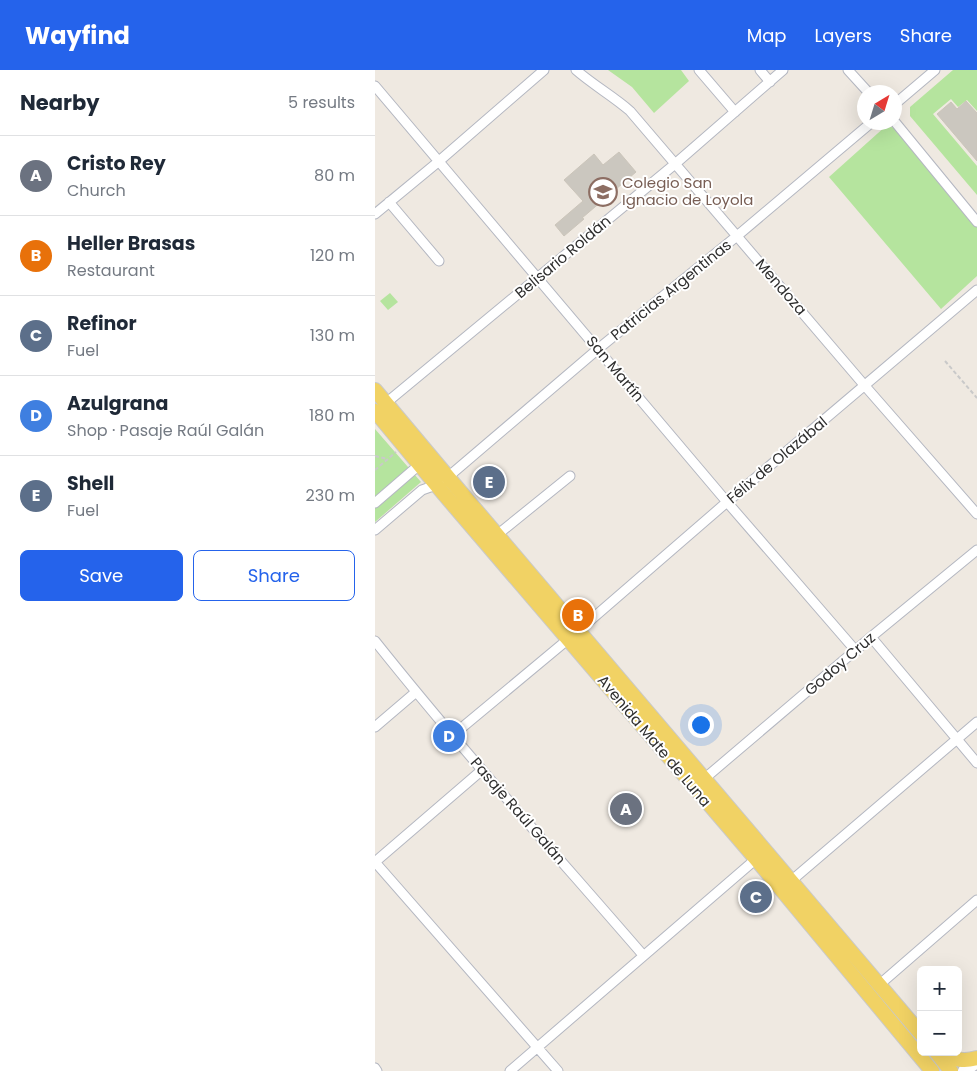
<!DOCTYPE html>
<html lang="en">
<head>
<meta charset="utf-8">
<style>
  body { margin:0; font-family:Poppins,sans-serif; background:#f6f6f7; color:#1f2937 }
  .controls { position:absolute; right:15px; bottom:15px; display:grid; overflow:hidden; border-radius:8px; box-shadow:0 5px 20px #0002 }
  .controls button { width:45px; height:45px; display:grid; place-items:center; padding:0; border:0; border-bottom:1px solid #e0e1e3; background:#fff; color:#1f2937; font:25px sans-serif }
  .compass { position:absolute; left:482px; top:15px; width:45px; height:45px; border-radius:50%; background:#fff; box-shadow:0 5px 20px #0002; rotate:38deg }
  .you { position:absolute; left:325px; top:654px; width:18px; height:18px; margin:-12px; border:4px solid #fff; border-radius:50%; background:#1a73e8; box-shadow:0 0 0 8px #1a73e833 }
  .badge { display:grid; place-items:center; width:32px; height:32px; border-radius:50%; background:#2563eb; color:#fff; font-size:16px; font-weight:700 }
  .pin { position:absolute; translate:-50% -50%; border:2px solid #fff; box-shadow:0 1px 5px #0006 }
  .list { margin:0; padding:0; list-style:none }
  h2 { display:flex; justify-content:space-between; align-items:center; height:65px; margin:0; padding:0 20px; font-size:21px }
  h2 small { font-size:16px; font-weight:400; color:#747a83 }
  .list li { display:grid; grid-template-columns:32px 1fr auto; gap:15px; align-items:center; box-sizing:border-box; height:80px; padding:0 20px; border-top:1px solid #e0e1e3 }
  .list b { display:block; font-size:19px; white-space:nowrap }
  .list p { margin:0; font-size:16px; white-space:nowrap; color:#747a83 }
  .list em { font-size:16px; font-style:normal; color:#747a83 }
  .actions { display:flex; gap:10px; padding:15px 20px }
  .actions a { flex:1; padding:11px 0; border:1px solid #2563eb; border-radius:8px; text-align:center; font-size:18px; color:#2563eb }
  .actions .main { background:#2563eb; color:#fff }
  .map { position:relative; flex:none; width:602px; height:1001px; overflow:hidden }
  header { display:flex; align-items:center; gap:30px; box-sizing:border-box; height:70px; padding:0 25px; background:#2563eb; color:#fff }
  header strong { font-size:24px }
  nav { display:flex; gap:28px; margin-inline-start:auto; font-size:18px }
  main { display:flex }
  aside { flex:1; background:#fff }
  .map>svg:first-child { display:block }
  .green { fill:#b5e49e }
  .building { fill:#cbc7bf; stroke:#cbc5ba }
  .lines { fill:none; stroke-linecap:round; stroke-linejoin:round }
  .minor-casing { stroke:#b4b7c1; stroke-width:11 }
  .secondary-casing { stroke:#b4b7c1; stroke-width:14 }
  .primary-casing { stroke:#c9c9c9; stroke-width:16 }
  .path { stroke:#c9c9c9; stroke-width:2; stroke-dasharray:4 2.5; stroke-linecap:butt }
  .minor { stroke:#fff; stroke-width:9 }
  .secondary { stroke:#fff; stroke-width:12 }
  .primary { stroke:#f1d264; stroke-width:14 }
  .labels { text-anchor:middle; stroke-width:4; stroke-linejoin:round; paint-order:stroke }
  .education-label { font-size:15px; fill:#785e54; stroke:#fff; text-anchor:start }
  .street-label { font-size:15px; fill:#2e2e2e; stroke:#fff }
</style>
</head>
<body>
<header>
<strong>Wayfind</strong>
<nav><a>Map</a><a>Layers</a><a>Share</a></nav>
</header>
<main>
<aside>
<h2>Nearby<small>5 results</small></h2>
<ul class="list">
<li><span class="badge" style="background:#6b7280">A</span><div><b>Cristo Rey</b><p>Church</p></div><em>80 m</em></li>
<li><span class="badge" style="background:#e8710a">B</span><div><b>Heller Brasas</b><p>Restaurant</p></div><em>120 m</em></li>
<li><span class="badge" style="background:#5c6f8a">C</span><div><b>Refinor</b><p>Fuel</p></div><em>130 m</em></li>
<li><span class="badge" style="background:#3f7fe0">D</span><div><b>Azulgrana</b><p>Shop · Pasaje Raúl Galán</p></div><em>180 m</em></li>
<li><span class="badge" style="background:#5c6f8a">E</span><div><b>Shell</b><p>Fuel</p></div><em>230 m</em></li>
</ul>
<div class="actions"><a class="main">Save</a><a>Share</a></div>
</aside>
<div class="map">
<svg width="602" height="1001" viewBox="0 0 602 1001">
  <rect width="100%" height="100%" fill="#efe9e1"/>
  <path class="green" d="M233,0H306L314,11L279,43L257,17Z
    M578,0H602V41L592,30L583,37L576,29L558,44L602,96V125L535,46V37Z
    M512,55L521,59L602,157V206L566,239L454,107Z
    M15,223L23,232L13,240L5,231Z
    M0,359L46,412L0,452Z"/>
  <path class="building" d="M591,31L602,43V91L562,44L576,32L582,39Z
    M244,82L261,102L207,148L209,149L189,166L180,155L208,131L189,110L219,84L228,95Z"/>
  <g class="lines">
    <defs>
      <path id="minor" d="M201,0C218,15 238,26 255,41L490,316L602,444
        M324,0L360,42
        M385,0L395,12
        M473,0L493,22
        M0,16L352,432L481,581
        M520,34L560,0
        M520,52L602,152
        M14,132L64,191
        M0,144L63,92L169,0
        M11,333L300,94L408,0
        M0,433L44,395
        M0,460L47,420L61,415L73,407L223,279L362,166L497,52
        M122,465L195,406
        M496,567L602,693
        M0,571C86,679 178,781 268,885
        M0,657L41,622
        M78,665L203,561L352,432L602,220
        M329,709L496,567L602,480
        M0,792L183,1001
        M0,792L107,700
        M416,811L602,652
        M504,915L602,830
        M0,998L2,1001
        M135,1001L381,789"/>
      <path id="secondary" d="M589,1001L602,992"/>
      <path id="primary" d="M0,320L78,413L546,964
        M0,341L68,423L381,789L557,1001
        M561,982L576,1001
        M568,982C580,990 588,992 602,988"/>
    </defs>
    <use href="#minor" class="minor-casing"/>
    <use href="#secondary" class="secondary-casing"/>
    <use href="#primary" class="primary-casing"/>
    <path class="path" d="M570,291L602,328
      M0,386L12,389
      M0,400L21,382"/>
    <use href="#minor" class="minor"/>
    <use href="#secondary" class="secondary"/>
    <use href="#primary" class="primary"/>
  </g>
  <defs>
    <symbol id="school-ring" viewBox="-11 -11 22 22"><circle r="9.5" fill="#fff" stroke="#8d6e63" stroke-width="1.5"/><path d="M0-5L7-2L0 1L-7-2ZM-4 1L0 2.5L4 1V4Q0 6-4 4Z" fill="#8d6e63"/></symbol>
  </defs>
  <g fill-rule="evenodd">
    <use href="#school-ring" x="212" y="106" width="32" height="32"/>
  </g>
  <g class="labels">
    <g class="education-label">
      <text x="247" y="118">Colegio San<tspan x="247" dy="17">Ignacio de Loyola</tspan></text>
    </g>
    <g class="street-label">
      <text transform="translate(188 187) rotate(-40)" y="5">Belisario Roldán</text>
      <text transform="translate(406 217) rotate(49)" y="5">Mendoza</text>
      <text transform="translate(296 220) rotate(-39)" y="5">Patricias Argentinas</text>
      <text transform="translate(240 299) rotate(50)" y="5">San Martín</text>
      <text transform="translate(402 390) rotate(-40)" y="5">Félix de Olazábal</text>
      <text transform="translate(465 594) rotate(-41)" y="5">Godoy Cruz</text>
      <text transform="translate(279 671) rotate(50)" y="5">Avenida Mate de Luna</text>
      <text transform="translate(143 741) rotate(49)" y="5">Pasaje Raúl Galán</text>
    </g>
  </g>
</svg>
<div class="controls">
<button>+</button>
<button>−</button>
</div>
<svg class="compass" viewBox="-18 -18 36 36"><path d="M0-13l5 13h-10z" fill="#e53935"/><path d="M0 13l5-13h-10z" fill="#747a83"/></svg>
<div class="you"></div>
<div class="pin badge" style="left:251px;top:739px;background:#6b7280">A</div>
<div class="pin badge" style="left:203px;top:545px;background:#e8710a">B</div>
<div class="pin badge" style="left:381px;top:827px;background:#5c6f8a">C</div>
<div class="pin badge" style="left:74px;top:666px;background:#3f7fe0">D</div>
<div class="pin badge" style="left:114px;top:412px;background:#5c6f8a">E</div>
</div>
</main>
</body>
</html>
